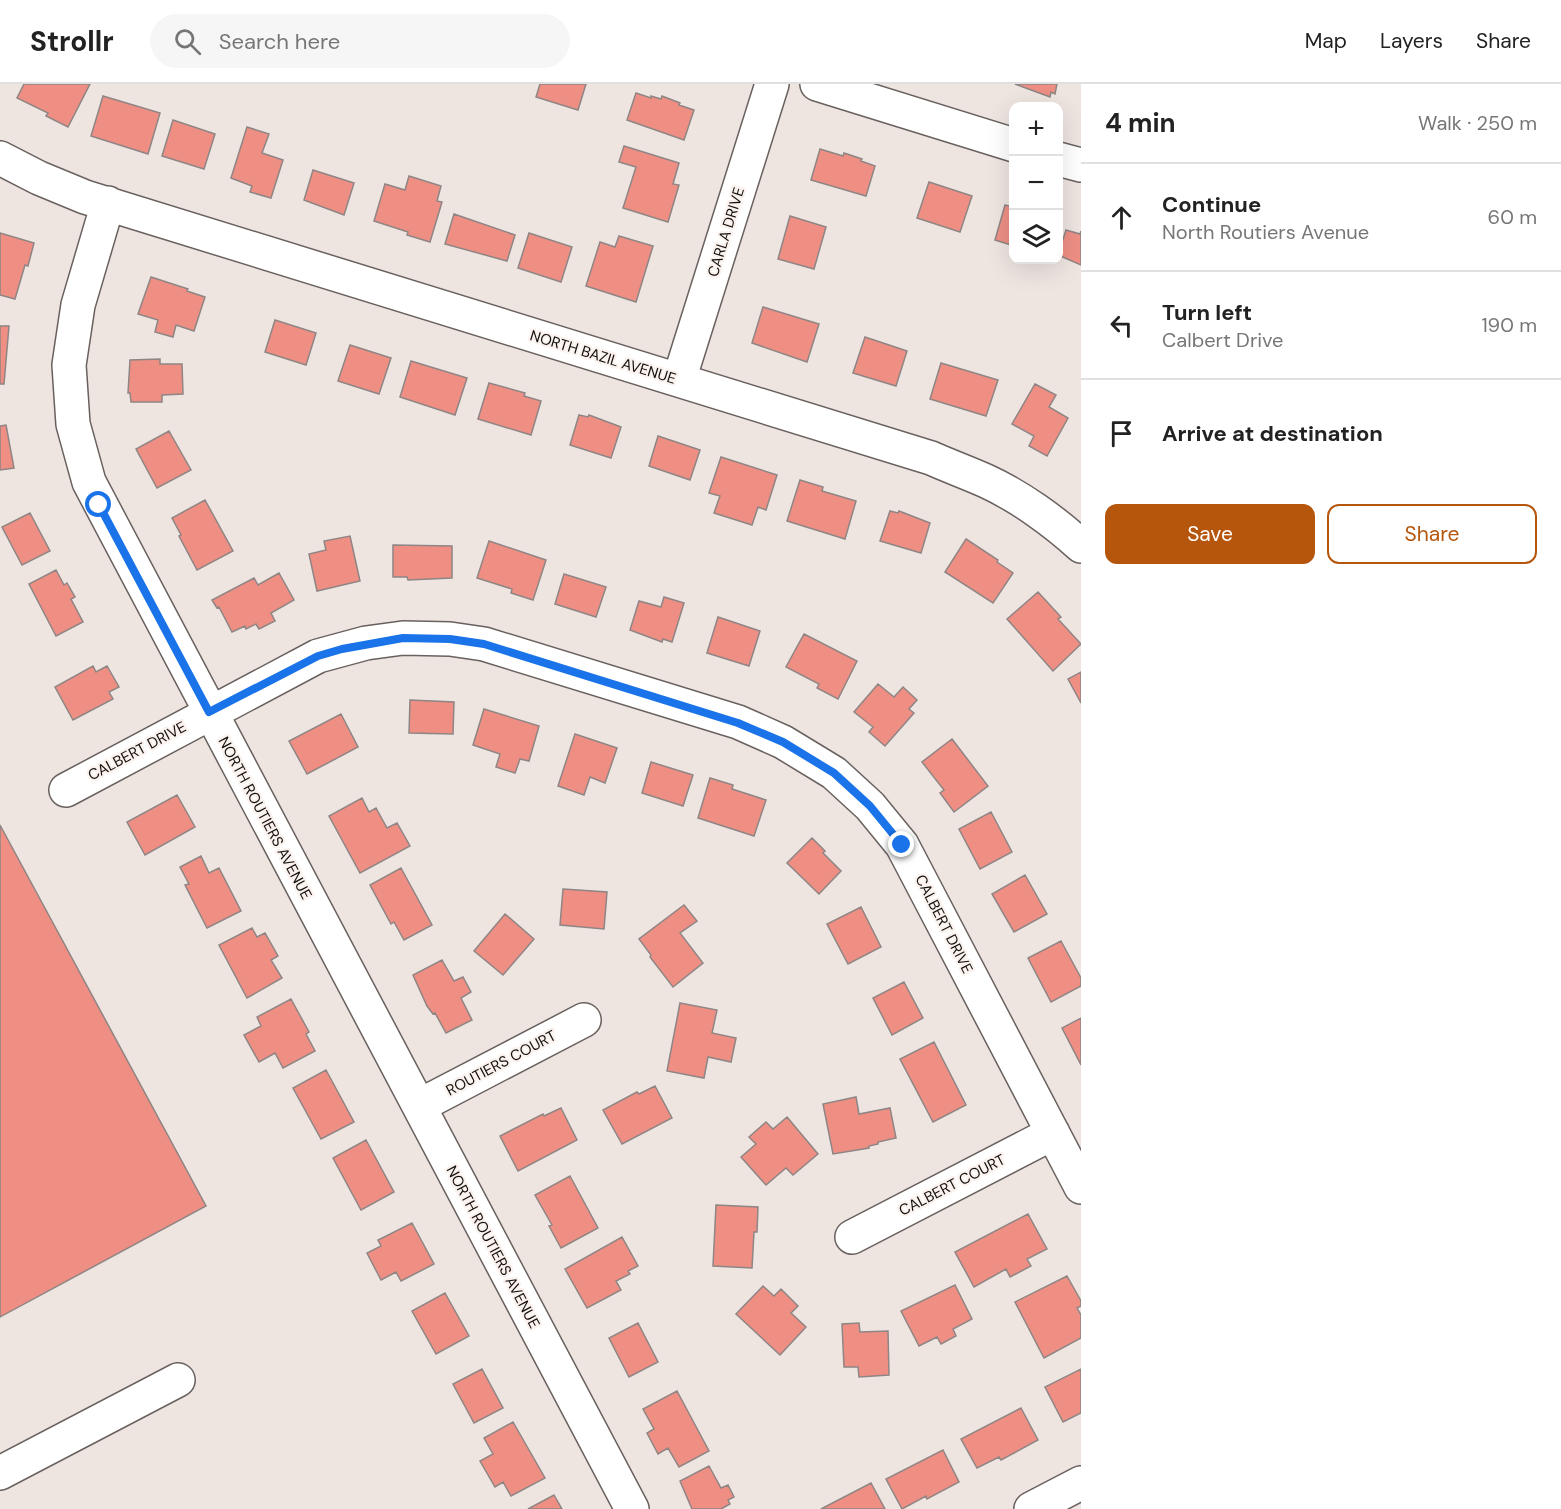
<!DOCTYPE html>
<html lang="en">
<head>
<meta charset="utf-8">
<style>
  body { margin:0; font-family:"DM Sans",sans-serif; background:#f6f6f6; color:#222 }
  .controls { position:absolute; right:18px; top:18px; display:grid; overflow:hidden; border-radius:12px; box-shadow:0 6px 24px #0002 }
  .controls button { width:54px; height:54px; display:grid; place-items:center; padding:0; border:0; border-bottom:2px solid #e0e0e0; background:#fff; color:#222; font:30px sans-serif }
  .stop { position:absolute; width:18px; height:18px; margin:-14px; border:4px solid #1a73e8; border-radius:50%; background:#fff }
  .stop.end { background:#1a73e8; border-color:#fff; box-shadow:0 2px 6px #0008 }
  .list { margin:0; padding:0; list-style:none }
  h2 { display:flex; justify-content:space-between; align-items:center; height:78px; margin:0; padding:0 24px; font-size:26px }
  h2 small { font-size:20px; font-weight:400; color:#767676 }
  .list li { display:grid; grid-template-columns:39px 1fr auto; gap:18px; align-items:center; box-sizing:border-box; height:108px; padding:0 24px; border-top:2px solid #e0e0e0 }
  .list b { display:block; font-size:22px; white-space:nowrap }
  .list p { margin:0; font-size:20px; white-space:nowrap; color:#767676 }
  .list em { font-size:20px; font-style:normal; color:#767676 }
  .actions { display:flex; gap:12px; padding:18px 24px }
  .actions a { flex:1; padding:14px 0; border:2px solid #b5560c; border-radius:12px; text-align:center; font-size:21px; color:#b5560c }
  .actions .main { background:#b5560c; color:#fff }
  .icon { flex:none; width:33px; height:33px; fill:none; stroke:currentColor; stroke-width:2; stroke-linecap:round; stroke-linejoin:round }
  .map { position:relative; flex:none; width:1081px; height:1425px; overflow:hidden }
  header { display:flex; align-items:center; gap:36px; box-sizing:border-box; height:84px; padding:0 30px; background:#fff; border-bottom:2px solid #e0e0e0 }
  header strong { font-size:28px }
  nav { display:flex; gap:33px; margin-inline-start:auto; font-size:21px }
  .search { width:420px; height:54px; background:#f6f6f6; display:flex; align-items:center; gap:15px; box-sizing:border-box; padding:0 21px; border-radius:33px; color:#767676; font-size:22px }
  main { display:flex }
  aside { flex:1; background:#fff }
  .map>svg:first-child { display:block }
  .building { fill:#ef8f84; stroke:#8e8584; stroke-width:1.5 }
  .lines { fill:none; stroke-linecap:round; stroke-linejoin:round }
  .minor-casing { stroke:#69615e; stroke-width:36 }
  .minor { stroke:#fff; stroke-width:33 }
  .route { stroke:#1a73e8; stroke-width:8 }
  .labels { text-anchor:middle; stroke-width:4.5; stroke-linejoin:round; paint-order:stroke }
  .street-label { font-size:15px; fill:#120f0d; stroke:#fbf2ee }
</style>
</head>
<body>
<header>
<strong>Strollr</strong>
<div class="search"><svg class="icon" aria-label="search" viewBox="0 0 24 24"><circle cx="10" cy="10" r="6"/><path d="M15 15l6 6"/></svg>Search here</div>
<nav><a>Map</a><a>Layers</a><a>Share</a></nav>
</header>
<main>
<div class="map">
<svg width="1081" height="1425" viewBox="0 0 1081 1425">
  <rect width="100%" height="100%" fill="#eee5e1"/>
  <path class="building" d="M24,0H90L68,43L46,32L48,29L17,14Z
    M540,0H586L578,26L536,13Z
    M1015,0H1057L1055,10L1051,8L1050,13Z
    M636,9L651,14V12L661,15L662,12L680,19L679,21L694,26L684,56L627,36Z
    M103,12L160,29L148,70L91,52Z
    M173,36L215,50L204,85L162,72Z
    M247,43L269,50L262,69L283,76L271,114L250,108L252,102L231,94Z
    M624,62L679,79L673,100L679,101L668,138L623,124L636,83L619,78Z
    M820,65L843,72L844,69L862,75L861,77L875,82L866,112L811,96Z
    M313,86L354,99L344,131L304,116Z
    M409,92L441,102L437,117L442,118L430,158L407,151L408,148L374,137L385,100L405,106Z
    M929,98L972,112L960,148L917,134Z
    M1005,121L1014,123V162L995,156Z
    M454,130L515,151L507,177L445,160Z
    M790,132L826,143L814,185L778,175Z
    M1066,146L1080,150L1081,147V181L1058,171Z
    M0,149L34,159L28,182L25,181L15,215L0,211Z
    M529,149L572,163L561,198L518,184Z
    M619,152L653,162L636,218L586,202L600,158L615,163Z
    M151,193L188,205L187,207L205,213L194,247L176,241L173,253L155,248L158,236L138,230Z
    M763,223L819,240L807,278L752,259Z
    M275,236L316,249L306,281L265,268Z
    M0,242H9L4,300H0Z
    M865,253L907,267L896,302L853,289Z
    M350,261L391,274L379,310L338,297Z
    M160,275V280H182L183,310L162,311V318H131L130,309H128L130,276Z
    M411,277L467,294L455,331L400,313Z
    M941,279L998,296L986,332L930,315Z
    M489,299L525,309L524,312L541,317L531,351L478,335Z
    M1035,300L1056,311L1049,323L1068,334L1047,372L1029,362L1034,352L1012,340Z
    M579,331L588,333L589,331L621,343L611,374L570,361Z
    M6,341L14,384L0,386V342Z
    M169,347L191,386L157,404L136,365Z
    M658,352L700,366L690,396L649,382Z
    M721,373L777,391L766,426L758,423L752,441L714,429L720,412L709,409Z
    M800,396L823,403L822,407L856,417L845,455L787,437Z
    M205,416L233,467L197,486L179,452L181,451L172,434Z
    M890,427L898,429L899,427L930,439L921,469L880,457Z
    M30,429L50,467L22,481L2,443Z
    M350,452L360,497L317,507L309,470L326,466L324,457Z
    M966,455L998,476L997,478L1013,489L993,519L945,488Z
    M489,457L546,476L533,516L511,509L512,505L477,494Z
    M393,461L452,462V494L408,496L407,493H393Z
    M56,486L64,501L67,499L75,513L71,515L83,538L56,552L29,500Z
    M279,489L294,516L271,529L275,537L259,545L256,540L246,545L245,542L232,548L219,523L217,524L212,516L254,494L258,501Z
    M564,490L606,503L596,533L555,520Z
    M1038,508L1061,533L1058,535L1081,560L1053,587L1007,535Z
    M664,513L684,519L672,558L663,555L662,558L630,546L639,517L661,523Z
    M718,533L760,547L749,582L707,569Z
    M804,550L857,577L838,615L817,604L819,600L786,583Z
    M93,582L96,588L107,582L119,603L109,608L113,615L73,636L55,603Z
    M1081,588V619L1068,595Z
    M878,600L894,613L903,603L917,616L909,625L914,629L885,662L869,648L873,643L854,628Z
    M410,616L454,618L453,650L409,649Z
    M484,625L539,642L529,677L520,675L515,689L496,683L500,670L473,661Z
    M341,630L358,663L307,690L289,657Z
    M575,650L617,664L605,699L590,693L584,711L558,702Z
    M952,655L988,702L954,728L940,709L944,706L922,678Z
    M651,678L693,691L683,722L642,709Z
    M710,694L733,701L732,705L766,716L754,752L698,734Z
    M177,711L195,743L145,771L127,738Z
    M362,714L369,728L376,724L387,744L397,739L410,762L360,789L329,732Z
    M991,728L1012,768L980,785L959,745Z
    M0,741L206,1122L0,1233Z
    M812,754L825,767L823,769L841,787L819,810L787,779Z
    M201,772L209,789L219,784L241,827L207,844L185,801L189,800L180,783Z
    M401,784L432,841L404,856L394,838L391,840L370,801Z
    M1025,791L1047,830L1014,848L992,810Z
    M563,805L607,808L604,845L560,841Z
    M684,821L697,837L680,849L703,879L673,903L650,873L651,871L639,855Z
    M861,823L881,863L848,880L827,840Z
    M505,830L534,855L503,891L474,867Z
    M252,844L257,853L265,849L278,872L271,876L282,894L247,914L219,861Z
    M1061,857L1081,894V902L1051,918L1028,874Z
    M442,876L454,897L463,893L471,908L461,914L472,936L446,949L435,929L433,930L427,922L413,891Z
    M904,898L923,934L892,951L873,914Z
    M291,915L309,948L306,950L315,967L283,984L275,969L259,978L244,951L261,942L257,933Z
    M680,919L717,926L712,949L736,954L731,978L708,973L704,994L667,987Z
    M1081,934V981L1062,944Z
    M934,958L966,1021L933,1038L900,975Z
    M326,986L354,1038L321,1055L293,1004Z
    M655,1002L672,1034L622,1060L603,1026L637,1008L639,1010Z
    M856,1013L859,1030L890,1024L896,1054L878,1058V1060L869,1062V1064L833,1070L823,1020Z
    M561,1024L577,1056L518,1087L500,1052L543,1030L544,1032Z
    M787,1033L818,1070L793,1091L786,1084L766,1101L741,1073L756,1060L749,1053L766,1038L773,1045Z
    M366,1056L394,1108L361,1126L333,1074Z
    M570,1092L598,1144L561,1164L549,1142L552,1141L535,1111Z
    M716,1121L758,1123L757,1148H754L752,1184L713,1182Z
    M1028,1130L1047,1165L1027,1175L1031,1182L1010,1193L1006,1185L974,1203L955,1168Z
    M412,1139L434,1180L401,1197L396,1188L381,1196L367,1169L381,1162L378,1156Z
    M622,1153L638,1182L628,1187L630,1190L616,1197L621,1206L587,1224L565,1185Z
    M1067,1192L1081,1217V1222L1077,1224L1081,1231V1254L1044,1274L1015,1218Z
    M955,1201L972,1235L953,1245L956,1252L941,1260L937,1253L919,1262L901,1227Z
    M763,1202L774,1212L781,1205L798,1222L791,1229L806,1243L780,1271L736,1230Z
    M445,1209L469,1252L436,1270L412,1227Z
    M638,1239L658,1278L629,1293L609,1254Z
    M859,1239L860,1248L888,1247L889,1291L859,1293L858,1283H844L842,1240Z
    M482,1285L503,1324L474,1339L453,1300Z
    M1081,1285V1329L1063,1338L1045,1303Z
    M677,1307L709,1367L679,1383L668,1364L658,1370L647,1349L654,1345L643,1325Z
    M1021,1324L1038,1356L1001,1376L999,1373L977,1384L961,1355Z
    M513,1338L545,1394L511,1412L503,1398L495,1403L480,1377L493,1370L484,1354Z
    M943,1366L959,1398L927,1415L926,1412L902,1425L886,1395Z
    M709,1382L721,1404L728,1401L734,1413L728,1416L730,1420L721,1425H692L680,1397Z
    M871,1399L885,1425H821Z
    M554,1411L562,1425H528Z"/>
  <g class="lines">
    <defs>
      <path id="minor" d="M817,0L1014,61
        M0,74L39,94L85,113L931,374C949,382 968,389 986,397C1019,412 1055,438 1081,462
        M1058,75L1081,81
        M108,119L78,221L69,281L73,340L89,398L632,1425
        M679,296L772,0
        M66,706L318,572L366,559L403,554L450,555L484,560L738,638L783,658L834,689L870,722L902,761L1081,1103
        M419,1022L584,936
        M852,1153L1053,1049
        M0,1389L178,1296
        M1031,1425L1081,1399"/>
    </defs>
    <use href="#minor" class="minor-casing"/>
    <use href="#minor" class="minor"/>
  </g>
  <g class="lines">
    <path class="route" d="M99,421L209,628L318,572L342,565L403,554L450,555L484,560L738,639L783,658L834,689L870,722L902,761"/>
  </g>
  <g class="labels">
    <g class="street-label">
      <text transform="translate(726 148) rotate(-73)" y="5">CARLA DRIVE</text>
      <text transform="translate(603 273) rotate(17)" y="5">NORTH BAZIL AVENUE</text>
      <text transform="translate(137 667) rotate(-28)" y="5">CALBERT DRIVE</text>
      <text transform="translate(265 734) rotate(62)" y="5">NORTH ROUTIERS AVENUE</text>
      <text transform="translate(944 840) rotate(63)" y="5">CALBERT DRIVE</text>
      <text transform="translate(501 979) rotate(-28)" y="5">ROUTIERS COURT</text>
      <text transform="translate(952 1101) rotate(-27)" y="5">CALBERT COURT</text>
      <text transform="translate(493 1163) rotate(62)" y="5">NORTH ROUTIERS AVENUE</text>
    </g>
  </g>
</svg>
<div class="controls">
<button>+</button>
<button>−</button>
<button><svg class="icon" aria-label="layers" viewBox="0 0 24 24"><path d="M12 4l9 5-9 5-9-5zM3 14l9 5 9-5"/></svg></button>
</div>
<div class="stop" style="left:99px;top:421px"></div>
<div class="stop end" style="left:902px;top:761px"></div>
</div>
<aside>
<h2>4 min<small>Walk · 250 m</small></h2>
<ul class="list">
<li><svg class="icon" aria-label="ahead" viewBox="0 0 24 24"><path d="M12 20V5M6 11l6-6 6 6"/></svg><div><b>Continue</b><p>North Routiers Avenue</p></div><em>60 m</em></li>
<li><svg class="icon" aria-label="left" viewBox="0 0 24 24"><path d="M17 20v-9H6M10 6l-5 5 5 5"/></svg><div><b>Turn left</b><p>Calbert Drive</p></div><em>190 m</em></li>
<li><svg class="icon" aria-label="arrive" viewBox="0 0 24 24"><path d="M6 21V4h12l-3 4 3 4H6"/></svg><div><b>Arrive at destination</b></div></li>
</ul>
<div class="actions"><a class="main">Save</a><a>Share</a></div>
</aside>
</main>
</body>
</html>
